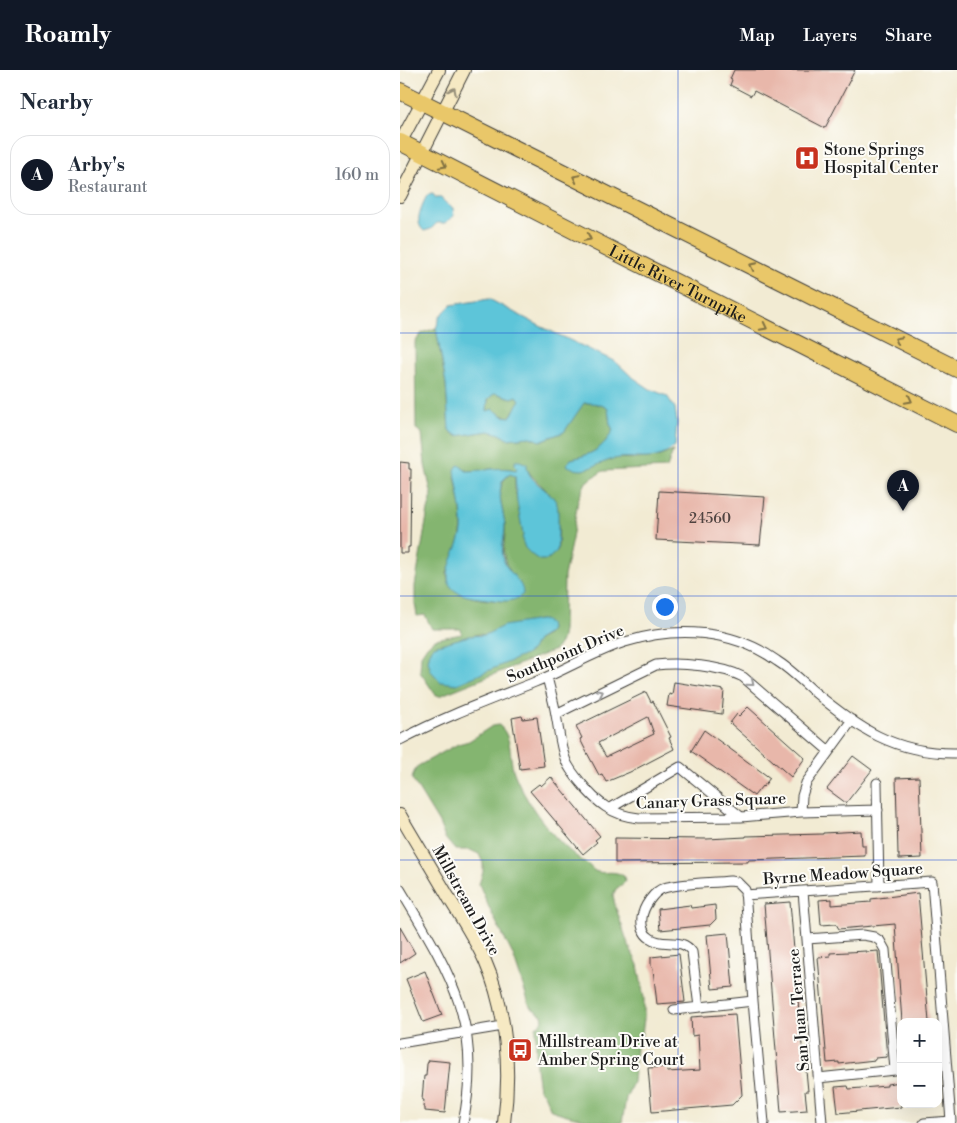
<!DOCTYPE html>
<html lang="en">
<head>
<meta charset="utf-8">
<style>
  body { margin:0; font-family:"Libre Bodoni",serif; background:#f6f6f7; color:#1f2937 }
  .controls { position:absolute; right:15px; bottom:15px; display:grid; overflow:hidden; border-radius:10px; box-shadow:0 5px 20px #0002 }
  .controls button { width:45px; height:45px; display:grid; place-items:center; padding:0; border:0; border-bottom:1px solid #e0e1e3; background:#fff; color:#1f2937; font:25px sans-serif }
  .you { position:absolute; left:264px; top:536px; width:18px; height:18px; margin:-12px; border:4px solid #fff; border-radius:50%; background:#1a73e8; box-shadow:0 0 0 8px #1a73e833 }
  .badge { display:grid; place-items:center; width:32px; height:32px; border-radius:50%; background:#111827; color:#fff; font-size:16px; font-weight:700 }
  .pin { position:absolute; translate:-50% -41px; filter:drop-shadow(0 1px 2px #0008) }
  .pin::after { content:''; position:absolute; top:26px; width:18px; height:15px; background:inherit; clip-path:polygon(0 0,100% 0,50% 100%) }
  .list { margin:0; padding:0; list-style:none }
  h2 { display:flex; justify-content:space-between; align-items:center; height:65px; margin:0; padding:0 20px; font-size:21px }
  h2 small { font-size:16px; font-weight:400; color:#747a83 }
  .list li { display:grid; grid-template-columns:32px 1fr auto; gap:15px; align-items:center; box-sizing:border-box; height:80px; margin:0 10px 10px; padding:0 10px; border:1px solid #e0e1e3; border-radius:20px }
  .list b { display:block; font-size:19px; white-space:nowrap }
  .list p { margin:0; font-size:16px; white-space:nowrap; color:#747a83 }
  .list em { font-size:16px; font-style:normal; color:#747a83 }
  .map { position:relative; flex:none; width:557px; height:1053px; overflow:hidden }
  header { display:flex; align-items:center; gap:30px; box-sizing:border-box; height:70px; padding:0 25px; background:#111827; color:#fff }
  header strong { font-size:24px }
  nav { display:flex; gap:28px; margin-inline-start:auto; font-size:18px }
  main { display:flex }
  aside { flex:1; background:#fff }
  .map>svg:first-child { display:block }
  .forest { fill:#84b56f; stroke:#506846; fill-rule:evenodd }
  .water { fill:#5dc5d9; stroke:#3c707a; fill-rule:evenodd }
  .building { fill:#e8b7aa; fill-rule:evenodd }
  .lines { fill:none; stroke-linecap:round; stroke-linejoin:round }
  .street-casing { stroke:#3c3b37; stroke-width:11 }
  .secondary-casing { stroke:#3c3b37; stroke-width:14 }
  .highway-casing { stroke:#3c3b37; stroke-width:18 }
  .street { stroke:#fff; stroke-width:9 }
  .secondary { stroke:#f6e9c3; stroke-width:12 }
  .highway { stroke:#e9c769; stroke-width:16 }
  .oneway { stroke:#948d78 }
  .oneway2 { stroke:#827242 }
  .oneway3 { stroke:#999 }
  .grid { fill:none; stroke:#1d4ed8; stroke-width:1; stroke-opacity:0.55 }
  .labels { text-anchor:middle; stroke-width:4; stroke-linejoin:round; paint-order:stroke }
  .number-label { font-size:14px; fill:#4f4340 }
  .poi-label { font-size:16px; fill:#1c1c1c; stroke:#fdfcf7; text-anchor:start }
  .street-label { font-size:16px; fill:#1c1c1c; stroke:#fdfcf7 }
</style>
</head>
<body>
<header>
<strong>Roamly</strong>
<nav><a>Map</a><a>Layers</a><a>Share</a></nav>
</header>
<main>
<aside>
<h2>Nearby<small></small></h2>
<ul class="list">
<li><span class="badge">A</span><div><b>Arby's</b><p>Restaurant</p></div><em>160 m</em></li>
</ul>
</aside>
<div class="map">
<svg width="557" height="1053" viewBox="0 0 557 1053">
  <rect width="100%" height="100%" fill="#fdfcf7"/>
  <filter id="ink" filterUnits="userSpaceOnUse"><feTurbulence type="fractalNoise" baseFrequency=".02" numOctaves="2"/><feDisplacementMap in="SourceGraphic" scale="10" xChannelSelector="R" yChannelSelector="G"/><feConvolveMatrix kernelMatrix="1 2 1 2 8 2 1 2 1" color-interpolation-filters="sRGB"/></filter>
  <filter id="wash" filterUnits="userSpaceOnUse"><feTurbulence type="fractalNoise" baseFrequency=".0096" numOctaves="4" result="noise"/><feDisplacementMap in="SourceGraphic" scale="20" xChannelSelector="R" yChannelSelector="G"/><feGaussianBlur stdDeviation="1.12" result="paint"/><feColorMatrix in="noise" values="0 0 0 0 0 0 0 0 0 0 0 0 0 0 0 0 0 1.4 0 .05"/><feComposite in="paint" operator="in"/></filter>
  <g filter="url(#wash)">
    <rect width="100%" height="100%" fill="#f2ebd3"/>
    <path class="forest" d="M36,258L46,314L49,360L56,366L89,361L100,364L107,369L130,367L140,371L164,362L178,339L184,333C194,333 200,333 208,339L210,354L213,360C203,379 191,385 171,389L183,400L194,395L216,388L237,389L257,387L273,381L267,398L203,401L186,412L178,430L172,469L164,506L163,561L161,571L155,580L39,626L35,624L20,602L21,585L27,576L35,569L62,564L61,559H32L25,545L17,546L15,533V516L28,440L32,426L25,395L22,363L16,359L15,272L22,263ZM62,396L66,401C83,401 99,396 116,400L117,397L127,399C133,410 144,416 151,426C159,436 160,469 157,481L120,444L115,419V405L110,404C93,417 103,437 105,455C106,474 99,483 110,501C113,506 115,510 120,513L105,531C86,530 47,529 47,503L59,474L62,457L61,437L55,407ZM139,550L150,559L147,565L137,570C130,590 75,602 57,614L34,576L79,564L85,565Z
      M95,323L112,328L117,326L120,330L110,347L87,341L88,329Z
      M99,655C114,668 108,689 115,705C128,737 157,775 186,793C189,795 192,799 195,801C203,805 214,799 224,806L225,812L216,819L213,825L215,835L228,874L238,895L244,928V949L242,964L236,978L233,1012L226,1028L222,1053C198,1053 174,1048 151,1040L144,1024L139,1019L136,998V957L143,951L142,945L130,937L113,885L91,842L79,814L83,802V793L79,784L70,780H55L45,768L39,753L12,709L14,702L18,696L58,674L69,671L92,656Z"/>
    <path class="water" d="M33,124L36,128H41L48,135L53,138L54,146L45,153H37L31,159L24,161C13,152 22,136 27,125Z
      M89,229L140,256L216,292L231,306L250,319L267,326L275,338L277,352L275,376C253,396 237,384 214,389C205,391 187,400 181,400C175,400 171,397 166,395L171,389C191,385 203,379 213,360L210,354L208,339C200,333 193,333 184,333L164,362L140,371L130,367L107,369L100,364L89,361L57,366L49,360L46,314L36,258L41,245L51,235ZM95,323L112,328L117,326L120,330C115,336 115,341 110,347L103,346L93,339L87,341L88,329Z
      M115,391H120L127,394C126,412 151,419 157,434C159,440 158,475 157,481L147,490H139L132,485L125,478L122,470L123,464L117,432L115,406L110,404C105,408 102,410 101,416C98,429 104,443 105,455C105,467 100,479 104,491C108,503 124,512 123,524C113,534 100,531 87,529C79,528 68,527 61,524C32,512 60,481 62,460C63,440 57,420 55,400L58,395L62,396L66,401C83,401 99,396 116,400L117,397L115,395Z
      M139,550H144L149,554L150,559L147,564L137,570L132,580L125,585L57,614L41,612L31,601L28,591L30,582L34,576L69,566L85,565L103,556Z"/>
    <g id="blocks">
      <path class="building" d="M334,0H455L425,58L354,21L351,26L330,15L332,10L330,9Z
        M0,392L9,393V399H11L10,477H8V483H0Z
        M259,421L365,427L360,475L256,470Z
        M274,612L324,620L322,644L267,636L269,624L272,625Z
        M246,622L251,632L253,631L271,667L269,668L274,679L230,702L206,712L202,704L199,705L185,679L180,669L182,668L176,656ZM248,647L254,664L206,687L198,673Z
        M348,637L405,688L391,707L330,653L337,644L339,646Z
        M122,646L123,649L137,647L144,696L120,699L112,648Z
        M304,660L370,708L363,717L362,716L354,726L291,681Z
        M453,686L472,700L446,733L427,719Z
        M151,707L200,766L195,770L197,772L183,784L130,721L139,714L141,716Z
        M519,707L522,788L499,789V784H498L496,708Z
        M461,761L462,775H465V786L348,790V792L215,793V768L307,769L346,767V766L423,764V763Z
        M518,823L529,952H502L495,854L439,859L436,854L421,855L419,830L432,829V835L471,832V829Z
        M390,832L395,892H393L394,909H397L400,964L403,980H404L408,1021H405L407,1040L381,1042L364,834Z
        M290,835L291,838L315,835L316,849L310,855L260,860L258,839Z
        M0,857L15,883L0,893Z
        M328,863L333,917L312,919L307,865Z
        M466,881V882L478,881L487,987L475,988V990L439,994V992L427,993L418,887L430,886V883Z
        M279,884L285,932L257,934L253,899L251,896V887Z
        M25,901L42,945L23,952L6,909Z
        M335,944L342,1025L332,1035L252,1042L248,998L266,997L267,1002L300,1000L298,965L292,966L291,947Z
        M29,990L50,992L45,1043L25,1041V1038L23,1037L24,1030H22L24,1006H26L27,994Z
        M500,1012L501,1037L438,1043L435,1017L448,1016L449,1019L487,1016V1014Z"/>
    </g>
  </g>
  <g filter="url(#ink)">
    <use href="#blocks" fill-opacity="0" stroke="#3c3b37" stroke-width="1"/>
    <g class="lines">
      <defs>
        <path id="street" d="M147,607C150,620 154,632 156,645C159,660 160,676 166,691C169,699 175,706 181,713C196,732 213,746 239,748L341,747L401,742L478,740
          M156,644L256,595C280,592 322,596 343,607L429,681
          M0,670C43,647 90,630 135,612C165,600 196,581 225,572C276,556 333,559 377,591C390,599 401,610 412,620C458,658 494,684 557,683
          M477,713L479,816
          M209,739L280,697L341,747
          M401,742L402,726L406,713L452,650
          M0,819C49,901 84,953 63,1053
          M403,821L422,1053
          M345,825L532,812L551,1051L524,1053
          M407,869L463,865L474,867L480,871L485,880L495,1000L418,1008
          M299,937L292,882C281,866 263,878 250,868C243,864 241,855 242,848C243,837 254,821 264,818C280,813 313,813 330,811L337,812L345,820L353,931L364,1053
          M274,940L353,931
          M0,973L103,956"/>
        <path id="secondary" d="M0,73L39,0
          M0,126L64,0
          M0,745C16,773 33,800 49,828C62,849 75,869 85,891C107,941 111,1000 104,1053"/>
        <g id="highway">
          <path d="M0,21L557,299"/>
          <path id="s1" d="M0,72L200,174L557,354"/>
        </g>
      </defs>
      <use href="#street" class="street-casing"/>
      <use href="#secondary" class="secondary-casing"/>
      <use href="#highway" class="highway-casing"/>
      <use href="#street" class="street"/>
      <use href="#secondary" class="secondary"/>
      <use href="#highway" class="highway"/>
    </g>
    <defs><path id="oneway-chevron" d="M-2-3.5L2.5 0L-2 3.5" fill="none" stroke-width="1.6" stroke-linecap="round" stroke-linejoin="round" transform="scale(1.25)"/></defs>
    <use class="oneway" href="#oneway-chevron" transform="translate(53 21) rotate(-63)"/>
    <g class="oneway2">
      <use href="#oneway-chevron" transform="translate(43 95) rotate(27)"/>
      <use href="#oneway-chevron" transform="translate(176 108) rotate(-153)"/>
      <use href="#oneway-chevron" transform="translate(188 168) rotate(27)"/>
      <use href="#oneway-chevron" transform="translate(353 196) rotate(-153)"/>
      <use href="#oneway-chevron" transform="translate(364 257) rotate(27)"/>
      <use href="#oneway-chevron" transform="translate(498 270) rotate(-153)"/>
      <use href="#oneway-chevron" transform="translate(509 330) rotate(27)"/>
    </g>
    <g class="oneway3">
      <use href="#oneway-chevron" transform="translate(351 613) rotate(39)"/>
      <use href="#oneway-chevron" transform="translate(200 623) rotate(-26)"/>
    </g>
  </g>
  <path class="grid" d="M278,0V1053M0,263H557M0,526H557M0,790H557"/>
  <defs>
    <symbol id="hospital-square" viewBox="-11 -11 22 22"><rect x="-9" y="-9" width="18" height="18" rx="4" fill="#c8321e" stroke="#fdfcf7"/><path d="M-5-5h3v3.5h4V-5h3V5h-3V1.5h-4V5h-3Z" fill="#fff"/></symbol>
    <symbol id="bus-square" viewBox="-11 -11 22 22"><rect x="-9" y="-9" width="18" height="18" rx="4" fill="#c8321e" stroke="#fdfcf7"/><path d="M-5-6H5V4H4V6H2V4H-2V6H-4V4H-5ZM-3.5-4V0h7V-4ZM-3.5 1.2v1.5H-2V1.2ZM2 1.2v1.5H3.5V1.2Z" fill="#fff"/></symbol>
  </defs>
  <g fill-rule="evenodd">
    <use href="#hospital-square" x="393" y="74" width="28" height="28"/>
    <use href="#bus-square" x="106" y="966" width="28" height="28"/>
  </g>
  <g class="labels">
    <g class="number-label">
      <text x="310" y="453">24560</text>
    </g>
    <g class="poi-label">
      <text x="424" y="85">Stone Springs<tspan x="424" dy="18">Hospital Center</tspan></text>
      <text x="138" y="977">Millstream Drive at<tspan x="138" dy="18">Amber Spring Court</tspan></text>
    </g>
    <g class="street-label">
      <text dy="6" stroke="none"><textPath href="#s1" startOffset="312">Little River Turnpike</textPath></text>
      <text transform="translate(165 583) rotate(-23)" y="6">Southpoint Drive</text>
      <text transform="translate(311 730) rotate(-2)" y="6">Canary Grass Square</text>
      <text transform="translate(443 803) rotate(-4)" y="6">Byrne Meadow Square</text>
      <text transform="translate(67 830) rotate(61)" y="6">Millstream Drive</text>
      <text transform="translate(398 940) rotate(-95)" y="6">San Juan Terrace</text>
    </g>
  </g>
</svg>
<div class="controls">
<button>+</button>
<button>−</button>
</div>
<div class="you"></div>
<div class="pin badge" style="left:503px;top:441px">A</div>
</div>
</main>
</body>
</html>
